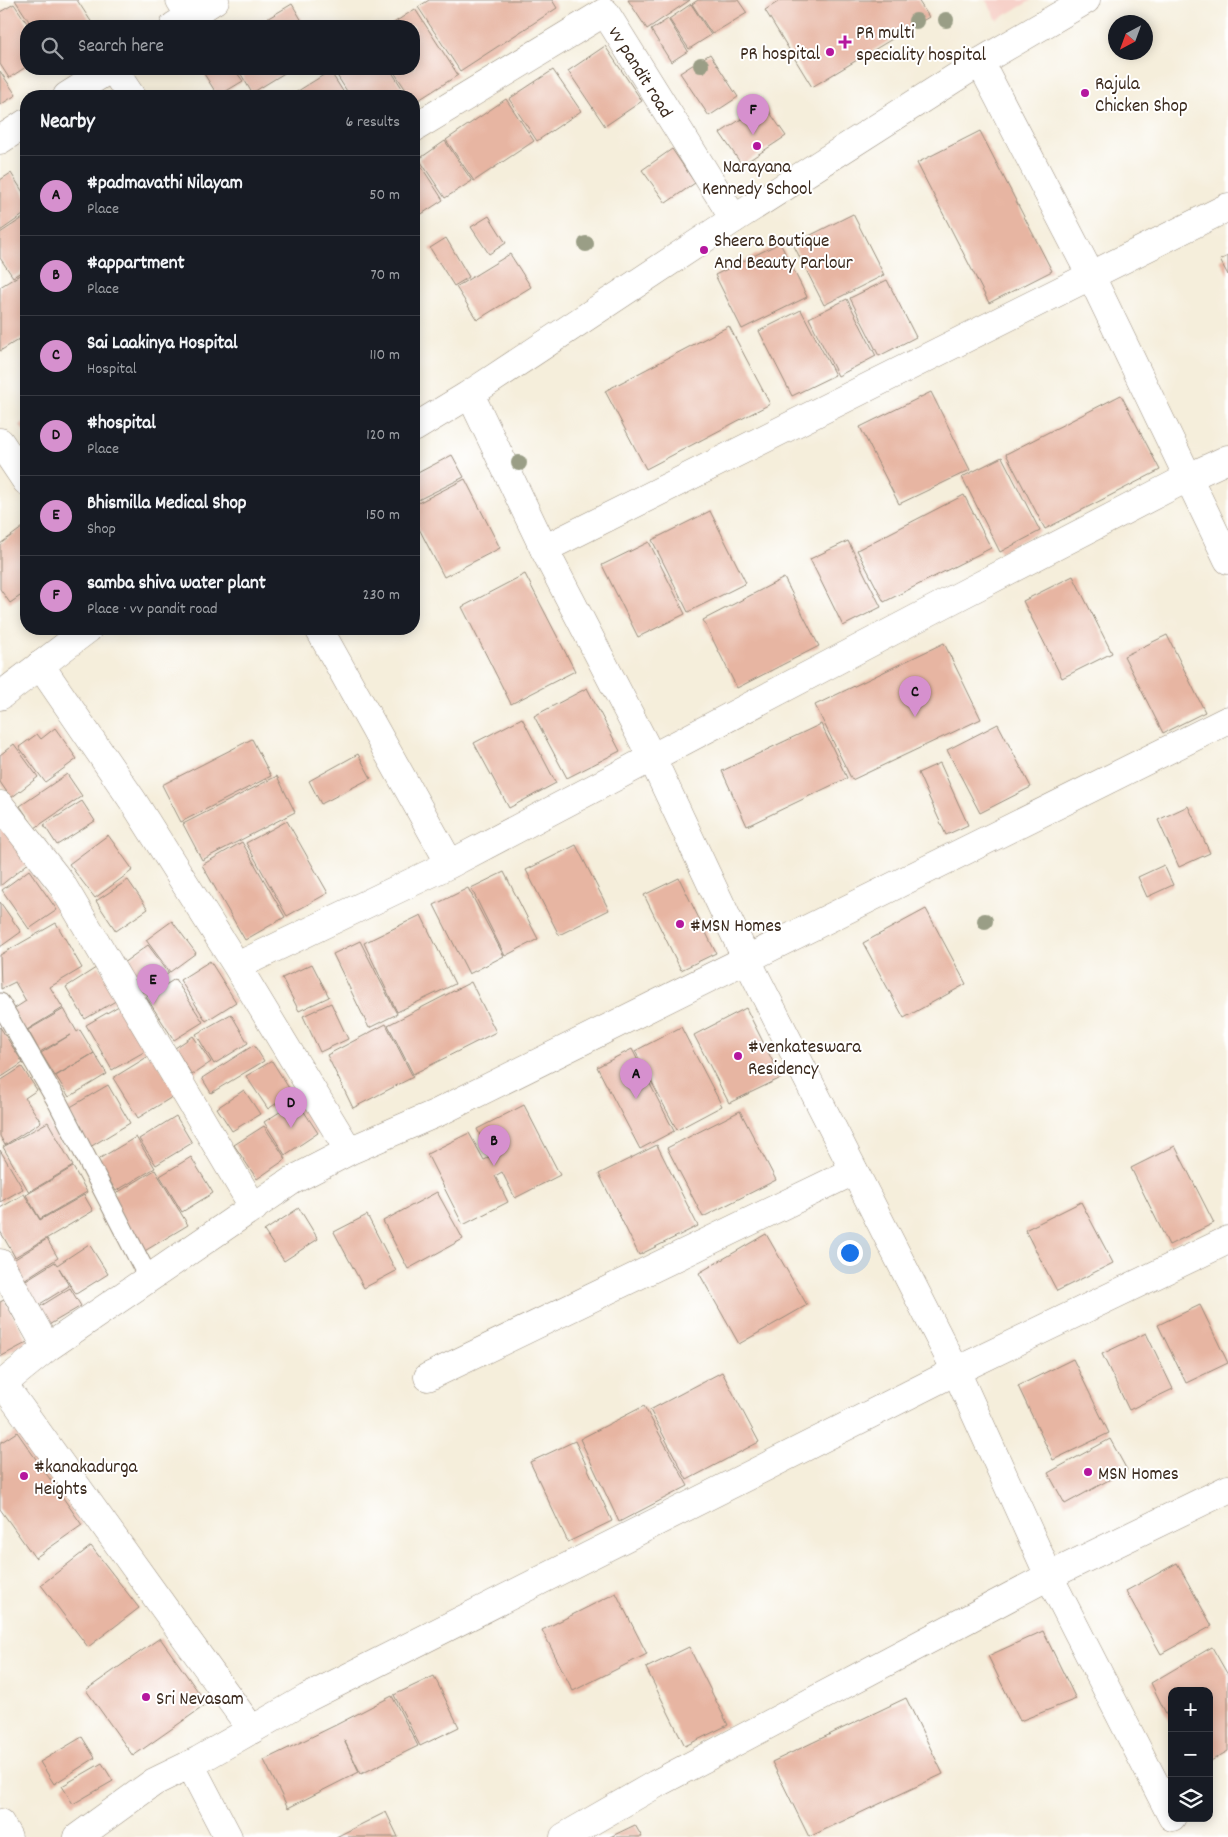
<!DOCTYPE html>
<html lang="en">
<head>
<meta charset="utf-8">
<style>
  body { margin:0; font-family:Dekko,sans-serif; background:#20242c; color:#f1f3f6 }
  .controls { position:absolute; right:15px; bottom:15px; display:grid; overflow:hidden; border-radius:10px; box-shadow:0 2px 12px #0003 }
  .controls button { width:45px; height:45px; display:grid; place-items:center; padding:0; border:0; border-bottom:1px solid #363941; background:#171b24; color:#f1f3f6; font:25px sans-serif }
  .compass { position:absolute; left:1108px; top:15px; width:45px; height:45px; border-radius:50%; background:#171b24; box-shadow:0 2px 12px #0003; rotate:221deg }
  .you { position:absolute; left:849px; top:1252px; width:18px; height:18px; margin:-12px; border:4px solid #fff; border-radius:50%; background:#1a73e8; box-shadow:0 0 0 8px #1a73e833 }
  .badge { display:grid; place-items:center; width:32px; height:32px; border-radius:50%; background:#d690ce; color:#111; font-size:16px; font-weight:700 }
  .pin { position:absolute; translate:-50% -41px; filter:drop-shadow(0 1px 2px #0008) }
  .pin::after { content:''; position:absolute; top:26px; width:18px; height:15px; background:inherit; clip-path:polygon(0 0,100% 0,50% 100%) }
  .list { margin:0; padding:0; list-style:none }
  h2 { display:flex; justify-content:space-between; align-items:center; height:65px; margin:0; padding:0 20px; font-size:21px }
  h2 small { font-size:16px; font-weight:400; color:#9ea1a6 }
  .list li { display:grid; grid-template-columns:32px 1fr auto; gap:15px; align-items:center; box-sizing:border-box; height:80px; padding:0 20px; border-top:1px solid #363941 }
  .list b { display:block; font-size:19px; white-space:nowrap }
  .list p { margin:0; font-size:16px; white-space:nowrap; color:#9ea1a6 }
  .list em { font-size:16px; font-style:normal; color:#9ea1a6 }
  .icon { flex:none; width:28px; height:28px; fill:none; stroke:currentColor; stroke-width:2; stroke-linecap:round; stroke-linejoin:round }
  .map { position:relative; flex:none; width:1228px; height:1837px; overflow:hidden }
  .search { position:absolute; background:#171b24; box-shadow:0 2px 12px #0003; left:20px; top:20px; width:400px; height:55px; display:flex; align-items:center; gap:12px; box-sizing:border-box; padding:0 18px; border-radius:20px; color:#9ea1a6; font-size:19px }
  .panel { position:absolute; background:#171b24; box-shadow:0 2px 12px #0003; left:20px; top:90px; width:400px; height:545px; border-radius:20px }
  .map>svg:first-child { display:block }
  .built { fill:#f7d1c9 }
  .building { fill:#e7b5a2 }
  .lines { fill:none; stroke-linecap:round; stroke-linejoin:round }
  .service-casing { stroke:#988c7c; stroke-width:21 }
  .minor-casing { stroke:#988c7c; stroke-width:29 }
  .tertiary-casing { stroke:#988c7c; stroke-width:29 }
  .secondary-casing { stroke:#988c7c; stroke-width:29 }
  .service { stroke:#fff; stroke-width:19 }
  .minor { stroke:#fff; stroke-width:28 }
  .tertiary { stroke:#fff; stroke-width:28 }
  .secondary { stroke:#fff; stroke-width:28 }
  .tree { fill:#9a9e86 }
  .poi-dot { fill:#b5179e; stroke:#fff; stroke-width:2 }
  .labels { text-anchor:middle; stroke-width:4; stroke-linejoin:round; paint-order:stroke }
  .poi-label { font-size:19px; fill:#3b2a1e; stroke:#fff; text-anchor:start }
  .street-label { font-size:19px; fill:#3b2a1e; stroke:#fff }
</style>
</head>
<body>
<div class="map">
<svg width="1228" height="1837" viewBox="0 0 1228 1837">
  <rect width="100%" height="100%" fill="#fff"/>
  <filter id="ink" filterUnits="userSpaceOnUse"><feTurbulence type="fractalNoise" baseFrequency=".02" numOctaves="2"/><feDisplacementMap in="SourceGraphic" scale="10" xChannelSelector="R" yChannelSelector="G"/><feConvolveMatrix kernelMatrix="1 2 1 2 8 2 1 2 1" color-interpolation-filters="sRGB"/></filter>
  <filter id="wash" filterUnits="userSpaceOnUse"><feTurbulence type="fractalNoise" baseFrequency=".0096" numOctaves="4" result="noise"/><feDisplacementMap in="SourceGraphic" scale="20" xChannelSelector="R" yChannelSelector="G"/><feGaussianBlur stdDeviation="1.12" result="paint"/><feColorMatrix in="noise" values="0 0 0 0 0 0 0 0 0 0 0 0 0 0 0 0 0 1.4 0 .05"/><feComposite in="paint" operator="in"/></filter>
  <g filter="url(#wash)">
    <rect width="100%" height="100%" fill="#f5eedb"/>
    <path class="built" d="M986,0H1032L997,20Z"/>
    <g id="blocks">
      <path class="building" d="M15,0H77L94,26H32Z
        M429,0H552L557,8L460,71L418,7Z
        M628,0H690L647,29Z
        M698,0H738L747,13L712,34L692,4Z
        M781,0H918L929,17L812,87L765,10Z
        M14,4L29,26H26V67L9,78L0,64V12Z
        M292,4L305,26H255Z
        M691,4L711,35L689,49L669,19Z
        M415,9L458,75L414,103V96H410L392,69H414V26H389Z
        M668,19L688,51L671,62L651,30Z
        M605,46L642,101L605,126L568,71Z
        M710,54L738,97L709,116L680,73Z
        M201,69H234L243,81L218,96Z
        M238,69H291L252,93Z
        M333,69H390L407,96H350Z
        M553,70L581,111L537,141L509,99Z
        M0,71L16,95L0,105Z
        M330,71L346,96H290Z
        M506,99L534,141L474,181L446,140Z
        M764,104L786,136L742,165L720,133Z
        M980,131L1052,271L989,303L917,163Z
        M445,141L472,181L445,198L419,159Z
        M672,149L695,183L666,203L642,170Z
        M417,160L443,200L414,219V162Z
        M11,173L26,197V213L0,231V180Z
        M853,214L884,275L824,305L793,244Z
        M26,216V269L13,277L0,258V233Z
        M489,216L506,243L489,254L471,227Z
        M446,238L469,277L454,286L430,248Z
        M780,243L807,297L742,329L715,275Z
        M510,254L531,287L477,320L456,287Z
        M1228,256V275L1220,260Z
        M26,271V335L0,351V287Z
        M887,280L916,337L879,356L850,298Z
        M847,299L876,356L838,376L809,318Z
        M801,310L835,375L792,396L759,331Z
        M729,326L770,404L646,469L605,391Z
        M931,392L970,470L899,504L860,427Z
        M1121,395L1160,470L1045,529L1006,454Z
        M26,421V435L20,425Z
        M452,455L464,477L414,502V475Z
        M1002,457L1040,531L1000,552L962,477Z
        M465,479L500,548L444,577L414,519V505Z
        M964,495L991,548L884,602L857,550Z
        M710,511L746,583L688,612L652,540Z
        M26,525V592L10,603L0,589V544Z
        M848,541L881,607L843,626L810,559Z
        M649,542L685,614L638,637L602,565Z
        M525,574L575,671L511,704L462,607Z
        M1073,576L1112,653L1062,678L1023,601Z
        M784,578L819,646L737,688L703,620Z
        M1167,635L1205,712L1163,733L1124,656Z
        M944,643L981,719L852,780L815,705Z
        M587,688L620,751L567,778L534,716Z
        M522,718L556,783L509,808L474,743Z
        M821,724L847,778L747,826L722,771Z
        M998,724L1031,787L980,813L947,750Z
        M55,728L77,759L45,782L19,747L37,734L41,739Z
        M252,739L271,776L181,822L162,785Z
        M14,744L38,777L11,798L0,782V755Z
        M358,754L371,778L321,804L309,781Z
        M940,763L968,825L946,835L918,773Z
        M67,774L82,796L35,828L20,806Z
        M277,776L295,812L202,860L183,824Z
        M82,801L95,821L57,845L44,825Z
        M1188,806L1210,853L1179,867L1158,820Z
        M287,821L328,893L287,916L246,843Z
        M0,822L31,861L0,886Z
        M108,835L133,870L95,898L69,864Z
        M242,842L285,917L245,940L202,865Z
        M576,845L609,910L559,935L526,870Z
        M1164,865L1173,885L1147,897L1138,877Z
        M29,870L57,910L29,929L2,890Z
        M504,872L538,939L505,956L471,888Z
        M679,878L716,953L681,970L644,895Z
        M128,880L148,909L116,931L96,901Z
        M468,888L504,956L469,974L434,905Z
        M0,902L21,932L0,947Z
        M926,909L966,984L904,1018L863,943Z
        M421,915L455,984L397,1012L364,943Z
        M172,921L196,953L170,972L146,940Z
        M56,923L82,968L50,987L63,1008L25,1031L12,1010L26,1001L15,982L1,989L0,955Z
        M360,941L397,1014L369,1028L333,954Z
        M148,945L169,973L140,994L119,966Z
        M210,961L236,1002L206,1021L180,980Z
        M312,964L329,997L299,1011L282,978Z
        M99,966L119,999L85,1019L66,987Z
        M175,979L203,1022L174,1040L146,997Z
        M471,982L496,1032L413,1074L388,1025Z
        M124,1003L151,1048L112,1070L86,1025Z
        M331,1003L348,1039L320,1052L303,1016Z
        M746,1008L781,1078L729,1103L694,1035Z
        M64,1009L77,1032L80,1030L94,1053L55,1076L41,1053L70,1035L40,1052L28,1030Z
        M231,1014L248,1043L214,1064L196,1034Z
        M386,1024L413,1077L353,1108L327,1055Z
        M0,1027L23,1063L0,1078Z
        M681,1027L722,1106L677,1130L635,1051Z
        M193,1036L211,1062L192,1075L175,1048Z
        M254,1045L264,1061L211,1093L202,1078Z
        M632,1049L674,1131L640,1149L597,1067Z
        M94,1053L107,1074L69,1097L56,1076Z
        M152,1054L177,1094L138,1118L113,1078Z
        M272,1061L292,1093L268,1109L246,1076Z
        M22,1067L37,1090L25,1098L41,1122L5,1145L0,1136V1081Z
        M108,1085L130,1123L90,1147L67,1109Z
        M244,1090L260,1114L232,1131L217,1108Z
        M297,1101L318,1133L285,1155L264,1122Z
        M524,1105L560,1175L515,1198L502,1172L495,1176L508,1202L463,1225L427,1154L469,1133L484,1160L491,1157L477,1129Z
        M740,1111L776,1180L703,1217L667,1148Z
        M176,1116L192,1143L156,1165L139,1139Z
        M48,1122L73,1166L29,1192L3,1147Z
        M264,1126L286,1159L257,1179L234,1145Z
        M136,1137L155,1168L116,1191L97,1160Z
        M657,1145L698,1226L639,1255L599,1174Z
        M1175,1146L1214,1223L1169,1245L1131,1168Z
        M0,1150L23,1189L0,1202Z
        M191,1157L213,1193L182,1212L160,1176Z
        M73,1167L87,1192L40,1219L26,1195Z
        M155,1170L188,1225L143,1252L110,1197Z
        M437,1192L463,1239L408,1269L383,1221Z
        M24,1194L40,1220L84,1195L93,1211L15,1257L0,1231V1208Z
        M1081,1202L1113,1263L1057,1291L1025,1230Z
        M299,1208L318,1239L284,1261L264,1231Z
        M367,1215L396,1271L364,1288L334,1232Z
        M766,1234L807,1305L739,1344L699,1273Z
        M47,1239L58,1258L19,1283L7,1264Z
        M89,1244L108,1274L76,1294L59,1268L69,1286L35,1307L21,1283L55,1262L57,1265Z
        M70,1288L81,1306L47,1326L36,1309Z
        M4,1300L28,1342L0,1357V1302Z
        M1200,1305L1228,1363L1186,1383L1158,1325Z
        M1146,1333L1173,1389L1129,1410L1102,1354Z
        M1073,1359L1109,1433L1053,1460L1018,1386Z
        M722,1372L759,1442L687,1480L650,1410Z
        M644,1406L688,1486L619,1522L580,1439Z
        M17,1432L82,1525L35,1558L0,1509V1443Z
        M1110,1439L1127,1470L1065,1504L1048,1473Z
        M575,1441L612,1521L568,1542L530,1462Z
        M91,1546L139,1608L88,1647L41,1585Z
        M1177,1563L1212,1626L1161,1654L1126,1591Z
        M616,1593L647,1654L573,1691L542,1630Z
        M1043,1631L1076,1699L1020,1721L988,1656Z
        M160,1638L207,1704L133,1756L86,1690Z
        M689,1647L728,1725L685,1746L646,1668Z
        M1212,1647L1228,1675V1751L1209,1762V1691H1172V1726L1151,1683Z
        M434,1676L459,1727L420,1746L394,1695Z
        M392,1696L418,1746L361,1774L344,1740L359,1772L288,1808L264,1760L336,1725Z
        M906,1698L943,1774L809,1837L772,1762Z
        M82,1737L95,1758L54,1784L40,1762Z
        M102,1763L113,1781L73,1804L62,1786Z
        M386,1812L398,1837H336Z
        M635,1825L642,1837H610Z"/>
    </g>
  </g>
  <g filter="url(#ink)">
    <use href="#blocks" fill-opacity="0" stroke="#988c7c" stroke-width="1"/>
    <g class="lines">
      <defs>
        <path id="service" d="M0,1003L58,1103L149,1279"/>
        <path id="minor" d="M190,16L215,0
          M174,26L190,16L180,0
          M980,62L1091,276L1228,560
          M113,69L131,96
          M67,96L110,69
          M414,128L605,12L734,219
          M0,140L26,123
          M0,442L26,481
          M544,549L1228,207
          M319,629L450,864
          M0,805L61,883L254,1208
          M237,966L450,864L942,605L1189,477L1228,459
          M349,1151L439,1112L1228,720
          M0,1263L47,1348
          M428,1377L854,1171
          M3,1384L252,1730
          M0,1386L47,1348L293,1180L349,1151L237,966L133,801L40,665
          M190,1764L228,1837
          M0,1823L8,1837
          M78,1837L154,1782L199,1760L307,1698L956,1371L1228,1240
          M564,1837L656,1784L1049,1576L1228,1489"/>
        <path id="tertiary" d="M470,394L544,549L652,758L746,958L956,1371L1049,1576L1172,1817"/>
        <path id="secondary" d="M414,428L470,394L734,219L980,62L1086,0
          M0,696L88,629"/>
      </defs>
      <use href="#service" class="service-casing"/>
      <use href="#minor" class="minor-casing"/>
      <use href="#tertiary" class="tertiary-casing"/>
      <use href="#secondary" class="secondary-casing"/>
      <use href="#service" class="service"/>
      <use href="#minor" class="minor"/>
      <use href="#tertiary" class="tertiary"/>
      <use href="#secondary" class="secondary"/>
    </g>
    <g class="tree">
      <circle cx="946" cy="20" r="8"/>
      <circle cx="916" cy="21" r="8"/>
      <circle cx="701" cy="65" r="8"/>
      <circle cx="586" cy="244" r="8"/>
      <circle cx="519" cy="463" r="8"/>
      <circle cx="985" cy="921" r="8"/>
    </g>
  </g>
  <g class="poi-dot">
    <path d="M842.5 34.5h5v5h5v5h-5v5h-5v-5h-5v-5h5z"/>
    <circle cx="830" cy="52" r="5"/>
    <circle cx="1085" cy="93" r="5"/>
    <circle cx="757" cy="146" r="5"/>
    <circle cx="704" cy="250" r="5"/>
    <circle cx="680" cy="924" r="5"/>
    <circle cx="738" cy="1056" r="5"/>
    <circle cx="1088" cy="1472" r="5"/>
    <circle cx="24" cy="1476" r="5"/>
    <circle cx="146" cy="1697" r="5"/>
  </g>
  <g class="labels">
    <g class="poi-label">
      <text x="856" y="38">PR multi<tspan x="856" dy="22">speciality hospital</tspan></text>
      <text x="820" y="59" text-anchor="end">PR hospital</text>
      <text x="1095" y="89">Rajula<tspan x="1095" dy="22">Chicken Shop</tspan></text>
      <text x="757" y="172" text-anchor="middle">Narayana<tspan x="757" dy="22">Kennedy School</tspan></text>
      <text x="714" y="246">Sheera Boutique<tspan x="714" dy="22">And Beauty Parlour</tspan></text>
      <text x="690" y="931">#MSN Homes</text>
      <text x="748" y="1052">#venkateswara<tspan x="748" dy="22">Residency</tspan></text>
      <text x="34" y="1472">#kanakadurga<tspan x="34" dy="22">Heights</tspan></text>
      <text x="1098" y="1479">MSN Homes</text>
      <text x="156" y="1704">Sri Nevasam</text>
    </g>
    <g class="street-label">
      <text transform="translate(642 71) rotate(58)" y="7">vv pandit road</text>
    </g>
  </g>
</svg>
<div class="controls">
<button>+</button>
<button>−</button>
<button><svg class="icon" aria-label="layers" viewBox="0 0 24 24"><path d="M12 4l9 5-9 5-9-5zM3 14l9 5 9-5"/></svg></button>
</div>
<svg class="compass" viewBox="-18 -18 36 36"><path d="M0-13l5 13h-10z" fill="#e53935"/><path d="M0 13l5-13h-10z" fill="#9ea1a6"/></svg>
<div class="you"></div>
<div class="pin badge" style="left:636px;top:1099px">A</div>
<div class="pin badge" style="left:494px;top:1166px">B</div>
<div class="pin badge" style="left:915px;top:717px">C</div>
<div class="pin badge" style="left:291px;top:1128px">D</div>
<div class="pin badge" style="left:153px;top:1005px">E</div>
<div class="pin badge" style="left:753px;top:135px">F</div>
<div class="search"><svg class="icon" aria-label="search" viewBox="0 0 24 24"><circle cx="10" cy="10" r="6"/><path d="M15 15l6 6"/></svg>Search here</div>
<section class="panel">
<h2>Nearby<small>6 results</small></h2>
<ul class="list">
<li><span class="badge">A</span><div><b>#padmavathi Nilayam</b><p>Place</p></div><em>50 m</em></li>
<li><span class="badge">B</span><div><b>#appartment</b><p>Place</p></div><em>70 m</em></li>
<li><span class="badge">C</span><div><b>Sai Laakinya Hospital</b><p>Hospital</p></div><em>110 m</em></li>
<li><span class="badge">D</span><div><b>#hospital</b><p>Place</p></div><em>120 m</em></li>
<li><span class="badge">E</span><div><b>Bhismilla Medical Shop</b><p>Shop</p></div><em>150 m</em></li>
<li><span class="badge">F</span><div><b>samba shiva water plant</b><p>Place · vv pandit road</p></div><em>230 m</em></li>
</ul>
</section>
</div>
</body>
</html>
